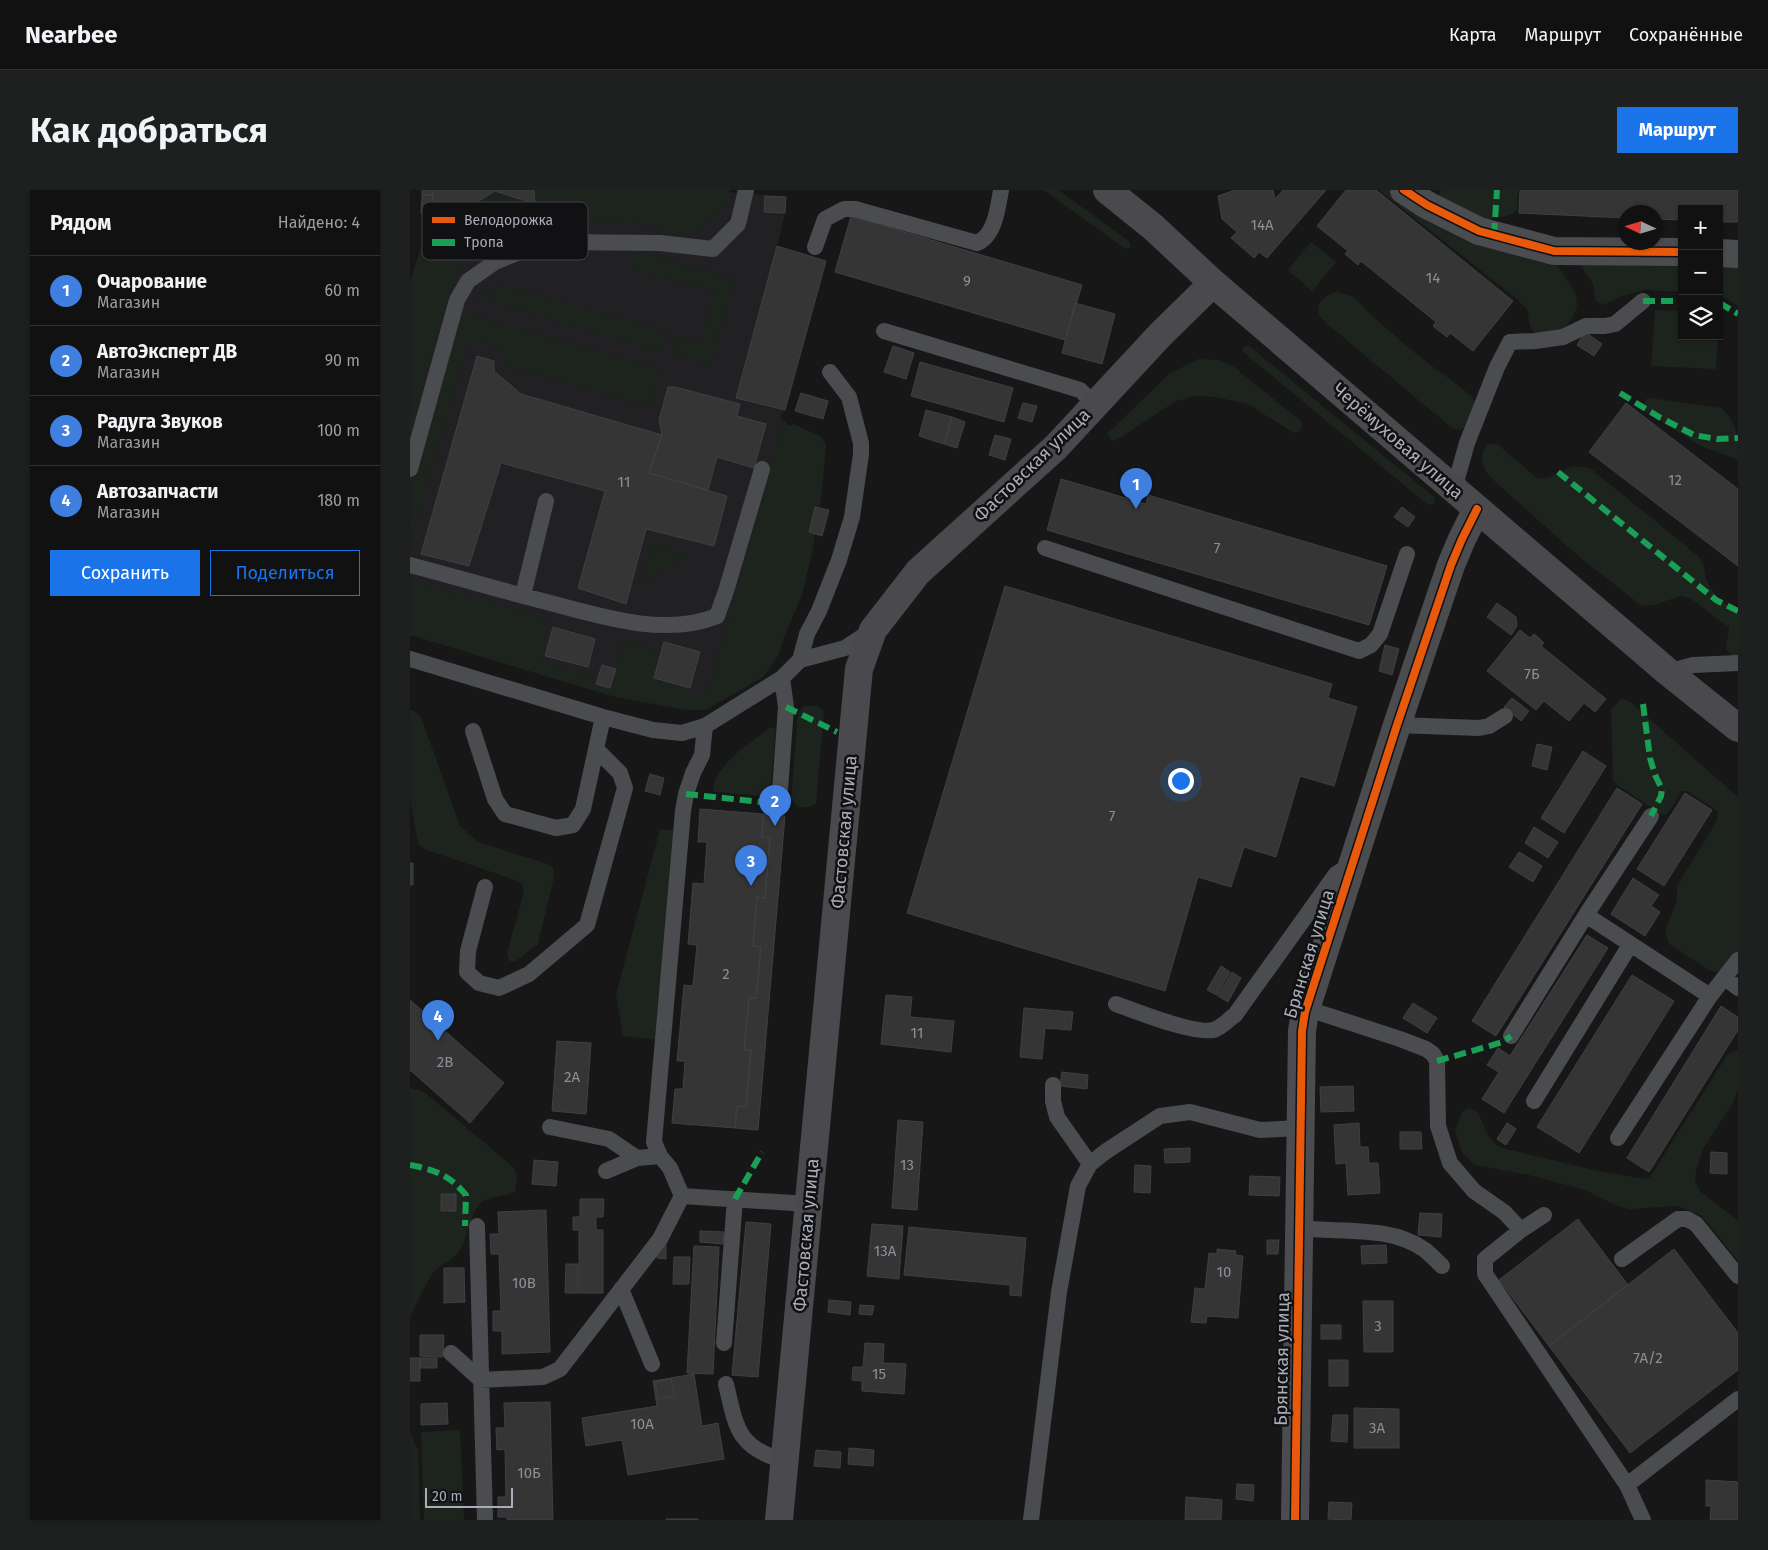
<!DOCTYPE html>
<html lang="ru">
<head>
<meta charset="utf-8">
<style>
  body { margin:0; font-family:"Fira Sans",sans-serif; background:#1e1f1f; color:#f1f3f6 }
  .controls { position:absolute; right:15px; top:15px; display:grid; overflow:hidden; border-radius:0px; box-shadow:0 1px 4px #0004 }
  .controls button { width:45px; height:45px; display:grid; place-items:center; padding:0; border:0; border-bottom:1px solid #303131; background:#111; color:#f1f3f6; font:25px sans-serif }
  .compass { position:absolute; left:1208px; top:15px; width:45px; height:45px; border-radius:50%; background:#111; box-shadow:0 1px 4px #0004; rotate:274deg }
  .scale { position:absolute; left:15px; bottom:12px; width:88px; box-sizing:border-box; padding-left:5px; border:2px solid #a8adb8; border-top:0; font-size:14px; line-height:18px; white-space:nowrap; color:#a8adb8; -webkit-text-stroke:4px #111113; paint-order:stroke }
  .you { position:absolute; left:770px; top:590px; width:18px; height:18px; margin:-12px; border:4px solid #fff; border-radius:50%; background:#1a73e8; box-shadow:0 0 0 8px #1a73e833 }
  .badge { display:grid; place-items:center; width:32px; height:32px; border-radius:50%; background:#1a73e8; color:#fff; font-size:16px; font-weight:700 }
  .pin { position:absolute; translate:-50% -41px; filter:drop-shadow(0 1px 2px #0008) }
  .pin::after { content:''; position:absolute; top:26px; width:18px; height:15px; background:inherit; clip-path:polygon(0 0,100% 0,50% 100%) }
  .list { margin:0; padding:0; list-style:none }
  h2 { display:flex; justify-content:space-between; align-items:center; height:65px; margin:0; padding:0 20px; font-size:21px }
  h2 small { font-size:16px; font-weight:400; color:#9c9d9f }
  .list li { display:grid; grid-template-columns:32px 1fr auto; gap:15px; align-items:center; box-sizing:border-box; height:70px; padding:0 20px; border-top:1px solid #303131 }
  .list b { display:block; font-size:19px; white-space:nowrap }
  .list p { margin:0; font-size:16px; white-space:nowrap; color:#9c9d9f }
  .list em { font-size:16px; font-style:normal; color:#9c9d9f }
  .actions { display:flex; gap:10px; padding:15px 20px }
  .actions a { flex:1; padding:11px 0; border:1px solid #1a73e8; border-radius:0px; text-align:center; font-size:18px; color:#1a73e8 }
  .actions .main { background:#1a73e8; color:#fff }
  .icon { flex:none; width:28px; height:28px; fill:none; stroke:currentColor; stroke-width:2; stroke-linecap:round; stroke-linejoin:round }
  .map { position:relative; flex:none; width:1328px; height:1330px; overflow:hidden; border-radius:0px }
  header { display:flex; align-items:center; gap:30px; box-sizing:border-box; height:70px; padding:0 25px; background:#111; border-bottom:1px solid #303131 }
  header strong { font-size:24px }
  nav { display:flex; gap:28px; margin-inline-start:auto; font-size:18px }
  .intro { display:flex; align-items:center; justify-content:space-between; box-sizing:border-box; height:120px; padding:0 30px }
  h1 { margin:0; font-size:35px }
  .button { padding:12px 22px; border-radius:0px; background:#1a73e8; color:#fff; font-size:18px; font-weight:700 }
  main { display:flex; gap:30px; padding:0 30px }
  aside { flex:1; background:#111; border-radius:0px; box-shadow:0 1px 4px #0004 }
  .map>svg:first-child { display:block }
  .built { fill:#212123 }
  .green { fill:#1d241e }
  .building { fill:#353536; stroke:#3f4043 }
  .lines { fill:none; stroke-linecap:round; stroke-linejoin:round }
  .lane { stroke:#4b4c50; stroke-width:16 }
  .street { stroke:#4b4c50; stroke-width:28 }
  .secondary { stroke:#4a4a4e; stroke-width:28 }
  .quiet { stroke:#1a9f57; stroke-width:6; stroke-dasharray:12 6; stroke-linecap:butt }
  .cycleway-casing { stroke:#111113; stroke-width:11 }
  .cycleway { stroke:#e8590c; stroke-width:8 }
  .labels { text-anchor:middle; stroke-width:5; stroke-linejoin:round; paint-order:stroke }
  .number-label { font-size:15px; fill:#8b8f98 }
  .street-label { font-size:18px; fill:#a8adb8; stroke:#111113 }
  .key { fill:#111113; stroke:#3e4045; stroke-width:1 }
  .key-label { font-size:14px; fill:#a8adb8 }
</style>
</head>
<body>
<header>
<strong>Nearbee</strong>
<nav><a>Карта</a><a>Маршрут</a><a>Сохранённые</a></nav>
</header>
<div class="intro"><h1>Как добраться</h1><a class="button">Маршрут</a></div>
<main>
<aside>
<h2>Рядом<small>Найдено: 4</small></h2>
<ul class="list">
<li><span class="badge" style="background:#3f7fe0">1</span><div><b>Очарование</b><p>Магазин</p></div><em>60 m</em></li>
<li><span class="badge" style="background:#3f7fe0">2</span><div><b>АвтоЭксперт ДВ</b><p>Магазин</p></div><em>90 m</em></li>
<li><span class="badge" style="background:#3f7fe0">3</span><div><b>Радуга Звуков</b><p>Магазин</p></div><em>100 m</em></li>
<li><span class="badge" style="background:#3f7fe0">4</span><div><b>Автозапчасти</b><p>Магазин</p></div><em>180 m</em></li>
</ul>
<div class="actions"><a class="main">Сохранить</a><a>Поделиться</a></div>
</aside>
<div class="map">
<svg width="1328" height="1330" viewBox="0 0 1328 1330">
  <rect width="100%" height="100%" fill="#171717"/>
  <path class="built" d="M224,0H295L376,7L375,23L367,56L416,71L375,220L370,227L405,261L312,503L285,514L219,506L0,441V92L13,52L85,1L125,14Z"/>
  <path class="green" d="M125,0H320L313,18L290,38L281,43L269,46L255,42L249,37L222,33L174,32L109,42L71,53L57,66L50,79L41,101L19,172L0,252V92L13,52L26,38L85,1L124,14Z
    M634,0H648L719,51L721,56L718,59L714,58Z
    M969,0H985L1130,69L1148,76L1166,104L1167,117L1162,128L1151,143L1128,148L1120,136L1117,119L1107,109Z
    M1031,0H1108L1107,20L1101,25L1069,31L1031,10L1029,3Z
    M901,52L926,72L902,101L878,80Z
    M231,62L324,89L301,176L263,164L268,145L291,153L304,101L222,79L217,69L221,64Z
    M1166,68L1272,70V102L1235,100L1212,106L1193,115L1186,111L1183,94Z
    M1309,72L1328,73V116L1316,108L1309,106Z
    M88,97L106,99L257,141L251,163L64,106Z
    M927,102L944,107L957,121L1001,160L1062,206L1065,215L1057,237L1050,240L1042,238L915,132L909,125L908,117C912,108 917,104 927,102Z
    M1245,120L1272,121V146H1308L1306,179L1241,176Z
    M54,123L249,179L240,217L97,176C97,151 76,154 58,152L1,350L0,308L42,148Z
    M838,155L1024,307L1025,313L1022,315L1017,314L832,161L834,156Z
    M788,169L810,170L824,177L891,231L892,237L889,242L884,243L838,214L805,207L786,206L766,211L705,251L701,250L697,244L759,184Z
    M1239,208L1312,218C1328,235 1328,246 1328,269H1326L1291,256L1232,220L1236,209Z
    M384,234L411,247L416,254L412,302L403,358L392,405L377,440L368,466L353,487L296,520H276L205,507L0,445V385L18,396L140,429L130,472L179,485L185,495L201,499L207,480L214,450L251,461L244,488L280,498L278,505L293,507L298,500L328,398L354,296L372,237Z
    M1077,254H1087L1128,289L1140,287L1162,276L1180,278L1288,366C1295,375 1294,378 1296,388C1300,402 1316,416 1328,423V469C1308,459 1319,453 1319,437L1280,408L1270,406L1244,415L1232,416L1167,365L1079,286C1071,273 1069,267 1077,254Z
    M243,353L276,366L229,396Z
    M1212,508L1220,512L1328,607V761L1314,779L1307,782L1299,780L1259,754L1255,741L1267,710V696L1305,634L1308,627V621L1277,601H1272L1257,624L1253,625L1210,597L1203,590L1201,519Z
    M394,516H408L414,521L406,613L400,617H388L381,610L388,523Z
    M0,520L4,521L11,527L50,636L68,652L135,673L143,677L144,687L128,754L106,771H99L97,764L114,701L112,694L108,691L14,659L8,654L0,609Z
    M361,537L366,539L360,602L355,606L306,602L303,600C305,573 342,553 361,537Z
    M250,639L269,641L247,850L213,846L206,805Z
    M1326,860L1328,861V899L1324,911L1293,959L1286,980L1285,991L1290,1001L1328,1031V1071L1292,1026L1268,1016L1219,1019L1203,1014L1175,1000L1119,985L1065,975L1052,962L1045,940L1052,922L1058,918L1064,919C1077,932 1073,949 1092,958L1188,981L1234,989L1240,987L1318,864Z
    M0,898L10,900L17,904L104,978L107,985L105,1002C96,1006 78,1007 72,1012C59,1024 59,1044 51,1058C44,1071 37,1070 28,1078C20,1083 6,1115 1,1125L0,1130Z
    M50,1240L54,1330H14L11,1242Z
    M0,1243L8,1260L10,1330H0Z"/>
  <path class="building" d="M12,0H22L23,5H12Z
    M22,0H124L125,14L85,1L26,38Z
    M825,0H863L865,9L873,0H916L857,68L849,62L844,68L821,48L827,42L812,29L808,6Z
    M936,0H966L1103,111L1063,161L1040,143L1037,147L1023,136L1026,132L951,71L948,75L935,64L938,61L907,36Z
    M1110,0H1328V32H1309V19H1272V30L1246,29V22H1216V28L1109,23Z
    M12,5H23L24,23H11Z
    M355,6L376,7L375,23L354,22Z
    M441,26L672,95L655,150L425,82Z
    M367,56L416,71L375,220L326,208Z
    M665,113L705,124L692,174L652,163Z
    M1175,142L1192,154L1184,166L1167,155Z
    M483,156L504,163L496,189L474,182Z
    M67,166L84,171V181L111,204L252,245L239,283L317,306L304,356L236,339L216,414L168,398L195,301L91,273L59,376L11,364Z
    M510,172L603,198L594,232L501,206Z
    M258,197H265L330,214L327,226L356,234L344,278L307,267L298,300L239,283L252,245L249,230Z
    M391,203L418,211L413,229L385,221Z
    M613,213L627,216L622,232L608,228Z
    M1216,213L1328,299V376L1179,262Z
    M516,220L542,227L534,254L509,246Z
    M542,227L555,232L547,258L534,254Z
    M585,245L601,249L595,270L579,265Z
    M651,289L736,314L738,305L977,376L959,435L637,340Z
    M405,317L419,320L412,346L399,342Z
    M992,317L1005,327L998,337L984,327Z
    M595,396L922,494L918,508L947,517L924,596L890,586L866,667L834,657L821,697L788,687L755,801L497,723Z
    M1087,413L1106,427L1107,436L1101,445L1077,427Z
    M143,437L185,449L178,477L135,466Z
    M1110,440L1120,448L1124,444L1129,448L1134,453L1131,456L1196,509L1185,522L1174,513L1159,531L1134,511L1126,520L1077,481Z
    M254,452L290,462L280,498L244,488Z
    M975,455L989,459L982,485L969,481Z
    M192,475L206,479L200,498L186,494Z
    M1102,508L1119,521L1111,531L1094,517Z
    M1127,554L1142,557L1137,580L1122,576Z
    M1173,561L1196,576L1154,643L1131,628Z
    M240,584L254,588L250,605L235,601Z
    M1207,598L1232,614L1086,846L1062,831Z
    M1275,603L1302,620L1254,696L1227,679Z
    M290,619L353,624L352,647L360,648L355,708L347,707L343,756L351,757L346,808H339L334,860H341L336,917L327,916L325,938L262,933L265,899H273L275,871H267L274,795L283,796L287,755L278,754L283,693L294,694L297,652H288Z
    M353,624L375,626L348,940L325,938L327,916L336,917L341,860H334L339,808H346L351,757L343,756L347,707L355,708L360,648L352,647Z
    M1124,637L1148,652L1138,668L1115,653Z
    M1109,662L1132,676L1123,692L1099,677Z
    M0,673H3V695H0Z
    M1223,688L1249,705L1241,716L1250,722L1235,746L1201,724Z
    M1177,745L1198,758L1094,923L1072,909L1089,882L1077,875L1088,858L1100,866Z
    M811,776L820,782L807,805L797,800Z
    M822,782L831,788L818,812L808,806Z
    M1222,785L1264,811L1169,963L1127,937Z
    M476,805L502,807L500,827L544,831L541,862L471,854Z
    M0,810L94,893L60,933L0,880Z
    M1003,813L1027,828L1017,843L993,828Z
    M1311,816L1328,827V840L1239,982L1217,968Z
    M614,818L663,822L661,840L635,838L632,869L610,867Z
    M147,851L181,853L176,924L142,921Z
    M652,882L678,885L677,899L650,896Z
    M943,896L944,921L911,922L910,897Z
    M488,930L513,932L507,1020L482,1018Z
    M949,933L950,957H958L959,973H968L970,1003L938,1005L936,973L926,974L924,935Z
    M1097,933L1106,939L1096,955L1087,949Z
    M990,942H1011L1012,959H990Z
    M780,958V972L755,973L754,959Z
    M1301,962L1317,963V984L1300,983Z
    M124,970L148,972L146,996L122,994Z
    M725,975L741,976L740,1003L724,1002Z
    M840,986L870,987L869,1006L839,1005Z
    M31,1004H46V1021H31Z
    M170,1009H194L193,1027H186V1040H193V1103H169V1040H163V1027H170Z
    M136,1020L140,1162L92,1164V1141H83V1121H91L89,1064H81L80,1044H89L88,1022Z
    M1010,1023L1032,1024L1031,1047L1008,1045Z
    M1168,1029L1218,1095L1139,1156L1089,1090Z
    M336,1032L361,1034L348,1187L322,1185Z
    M462,1034L493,1036L489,1089L457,1086Z
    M499,1037L616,1048L611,1106L600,1105V1095L494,1085Z
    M290,1041L314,1042L313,1054L290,1052Z
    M857,1050H869L868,1064H857Z
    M248,1054L256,1055V1069L247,1068Z
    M976,1055L977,1073L952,1074L951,1056Z
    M284,1056L309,1057L303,1184L277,1183Z
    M807,1059L826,1061L825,1065L833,1066L828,1128L797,1126L796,1133L781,1132L785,1098L795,1099L799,1063L807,1064Z
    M1264,1059L1328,1143V1180L1220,1263L1139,1156Z
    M264,1067H280L279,1094H263Z
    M156,1074H168V1103H155Z
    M34,1078H54L55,1112L34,1113Z
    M419,1110L441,1112L440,1125L418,1122Z
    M953,1111H983V1162H954Z
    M450,1115L464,1116L462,1125L449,1124Z
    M911,1135H931V1149H911Z
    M10,1145H34L33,1167L10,1166Z
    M455,1153L474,1154L473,1173L496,1174L494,1204L452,1201V1191L442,1190L443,1177H453Z
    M0,1168H10V1191H0Z
    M10,1168H27V1178H10Z
    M919,1170H938V1196H919Z
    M284,1184L292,1236L308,1233L314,1269L218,1285L212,1250L176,1256L172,1228L247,1216L243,1191Z
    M261,1189L265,1206L248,1209L245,1192Z
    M140,1212L143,1330H97V1327H88V1307H96L95,1259L87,1260L86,1238H95L94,1213Z
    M37,1213L38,1234L11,1235V1214Z
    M944,1218L989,1219V1258H944Z
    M923,1225H938L937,1252L921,1251Z
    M439,1258L464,1260L463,1276L438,1274Z
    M406,1260L431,1262L430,1278L404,1276Z
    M1296,1290L1328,1292V1330H1300L1301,1316H1296Z
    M827,1294L844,1295L843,1311L826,1309Z
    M776,1307L812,1310L811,1330H775Z
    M919,1312L942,1313L941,1330L918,1329Z
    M256,1329H288V1330H256Z"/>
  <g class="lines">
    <path class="lane" d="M405,57L415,29L434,19H445L567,53C585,46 588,17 591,0
      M474,141L670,200L685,214
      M0,279L47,110L58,91L85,72L112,61L144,52L250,53L303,59L328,34L336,0
      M1044,299L1057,253L1087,177L1100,152L1125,151L1153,147L1176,136H1195L1205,134L1233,111
      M635,358L949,461L961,455L970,444L997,364
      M0,375C42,386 83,398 125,409C181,423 251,449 307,426L316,401L352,279
      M113,405L136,311
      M0,469L193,527L243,540L272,543L295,536
      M390,470L397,444L409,421L429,370L442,327L451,264V253L439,207L420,182
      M1258,482L1283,475L1328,473
      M987,535L1069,538L1079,536L1095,526
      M63,541L85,609L95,624L146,638L163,635L173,619L193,527
      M369,614L376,517L372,488
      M75,697L58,761L57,782L69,793L89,798L119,784L177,735L215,598L210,583L187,560
      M1176,725L1241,626
      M1315,788L1328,798
      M706,814C725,821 790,847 806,839C813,836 819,829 825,825L926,684L940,675
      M895,818L990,849L1016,859L1023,864L1027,871L1028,936L1040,973L1064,1001L1094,1022L1111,1040
      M1101,846L1176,725L1300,806L1328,770
      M643,895V911L647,927L680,974
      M1124,911L1220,755
      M140,937L199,949L227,968L250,966
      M1208,948L1300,806
      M196,981L227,968
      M272,1006L260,978L250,966L244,952L273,621L276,604L283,583L292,565L295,536L372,488L390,470L435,458L461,441
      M272,1006L399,1014
      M1134,1025L1111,1040L1075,1069V1084L1217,1295L1233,1330
      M67,1036L75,1330
      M890,1038C930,1043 980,1035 1015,1060C1021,1065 1027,1071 1032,1076
      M1212,1069L1268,1029H1277L1286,1034L1328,1086
      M211,1099L242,1174
      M314,1153L325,1009
      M41,1163L71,1190L133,1187L150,1179L250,1049L272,1006
      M316,1194C326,1237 327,1258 375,1271
      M1217,1295L1328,1209
      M621,1330L649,1102L668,996L680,974L695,962L750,926L780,922L850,940L890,938"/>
    <path class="street" d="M994,0L1017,15L1069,41L1144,61L1272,62
      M1309,63L1328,64
      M885,1330L892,841L895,822L987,535L1041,375L1052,349L1067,319"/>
    <path class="secondary" d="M697,0L743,37L803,93L1258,482L1328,538
      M369,1330L449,479L463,440L508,382L646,257L750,145L803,93"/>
    <path class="quiet" d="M1084,45L1087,0
      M1233,111H1272
      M1309,114L1313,115L1328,124
      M1210,203L1249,227L1284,245L1307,249L1328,248
      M1148,282L1306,410L1328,421
      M1233,514L1240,568L1245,585L1252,599L1251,606L1241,626
      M376,517L427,542
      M276,604L369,614
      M1027,871L1093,852L1101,846
      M0,975C26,980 39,985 56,1005L55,1036
      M325,1009L352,962"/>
    <defs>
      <path id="cycleway" d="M994,0L1017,15L1069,41L1144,61L1272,62
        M885,1330L892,841L895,822L987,535L1041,375L1052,349L1067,319"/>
    </defs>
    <use href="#cycleway" class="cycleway-casing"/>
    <use href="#cycleway" class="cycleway"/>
  </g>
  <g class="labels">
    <g class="number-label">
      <text x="852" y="40">14А</text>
      <text x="1023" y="93">14</text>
      <text x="557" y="96">9</text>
      <text x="1265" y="295">12</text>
      <text x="214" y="297">11</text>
      <text x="807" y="363">7</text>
      <text x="1122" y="489">7Б</text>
      <text x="702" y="631">7</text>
      <text x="316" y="789">2</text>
      <text x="507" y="848">11</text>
      <text x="35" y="877">2В</text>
      <text x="162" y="892">2А</text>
      <text x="497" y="980">13</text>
      <text x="475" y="1066">13А</text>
      <text x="814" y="1087">10</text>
      <text x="114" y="1098">10В</text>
      <text x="968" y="1141">3</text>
      <text x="1238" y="1173">7А/2</text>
      <text x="469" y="1189">15</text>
      <text x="232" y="1239">10А</text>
      <text x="967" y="1243">3А</text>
      <text x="119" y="1288">10Б</text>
    </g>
    <g class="street-label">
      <text transform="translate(988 251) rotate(41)" y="6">Черёмуховая улица</text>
      <text transform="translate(622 275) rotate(-44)" y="6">Фастовская улица</text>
      <text transform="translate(434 642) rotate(-85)" y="6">Фастовская улица</text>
      <text transform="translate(899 764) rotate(-73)" y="6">Брянская улица</text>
      <text transform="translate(396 1045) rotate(-85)" y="6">Фастовская улица</text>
      <text transform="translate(872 1169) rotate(-89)" y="6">Брянская улица</text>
    </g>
  </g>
  <rect x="12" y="12" width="166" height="58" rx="8" class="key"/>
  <rect x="22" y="27" width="23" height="6" fill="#e8590c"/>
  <rect x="22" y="49" width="23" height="7" fill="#1a9f57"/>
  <g class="key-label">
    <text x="54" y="35">Велодорожка</text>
    <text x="54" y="57">Тропа</text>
  </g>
</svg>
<div class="controls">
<button>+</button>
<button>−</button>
<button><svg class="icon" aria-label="layers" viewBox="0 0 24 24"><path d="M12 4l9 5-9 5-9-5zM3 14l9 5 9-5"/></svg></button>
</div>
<svg class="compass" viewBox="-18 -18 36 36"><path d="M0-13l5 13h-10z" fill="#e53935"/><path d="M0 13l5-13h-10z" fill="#9c9d9f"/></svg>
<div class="scale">20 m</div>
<div class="you"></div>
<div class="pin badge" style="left:726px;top:319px;background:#3f7fe0">1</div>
<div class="pin badge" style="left:365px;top:636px;background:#3f7fe0">2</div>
<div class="pin badge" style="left:341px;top:696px;background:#3f7fe0">3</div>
<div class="pin badge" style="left:28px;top:851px;background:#3f7fe0">4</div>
</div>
</main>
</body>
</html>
